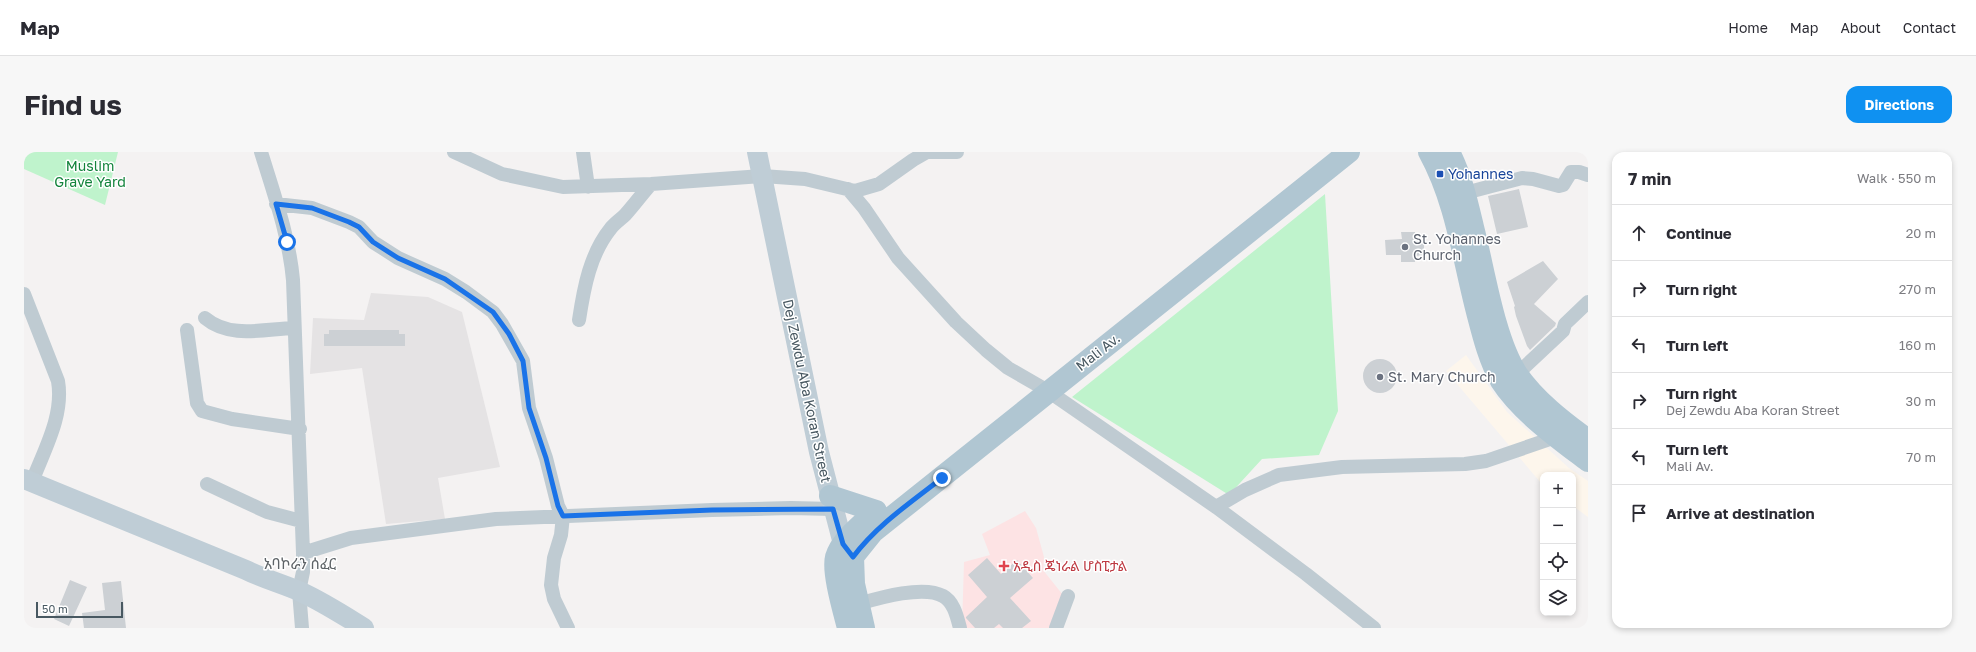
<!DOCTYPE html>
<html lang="en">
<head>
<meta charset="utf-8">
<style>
  body { margin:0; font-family:"Golos Text","Noto Sans Ethiopic",sans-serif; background:#f7f7f7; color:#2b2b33 }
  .controls { position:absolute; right:12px; bottom:12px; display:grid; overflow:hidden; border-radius:8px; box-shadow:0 2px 6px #0003 }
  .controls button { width:36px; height:36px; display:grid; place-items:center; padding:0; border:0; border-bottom:1px solid #e1e1e2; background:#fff; color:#2b2b33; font:20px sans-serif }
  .scale { position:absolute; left:12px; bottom:10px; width:87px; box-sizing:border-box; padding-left:4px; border:2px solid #485861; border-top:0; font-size:11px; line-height:14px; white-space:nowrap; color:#485861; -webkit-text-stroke:3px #fff; paint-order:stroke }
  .stop { position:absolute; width:12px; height:12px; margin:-9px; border:3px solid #1a73e8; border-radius:50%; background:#fff }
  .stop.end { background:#1a73e8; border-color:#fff; box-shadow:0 1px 4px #0008 }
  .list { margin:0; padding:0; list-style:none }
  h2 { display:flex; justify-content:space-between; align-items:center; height:52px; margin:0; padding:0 16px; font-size:17px }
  h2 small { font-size:13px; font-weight:400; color:#7c7c81 }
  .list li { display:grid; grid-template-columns:26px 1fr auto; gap:12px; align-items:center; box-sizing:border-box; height:56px; padding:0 16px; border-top:1px solid #e1e1e2 }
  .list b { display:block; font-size:15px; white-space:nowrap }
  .list p { margin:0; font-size:13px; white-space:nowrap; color:#7c7c81 }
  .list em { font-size:13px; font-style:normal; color:#7c7c81 }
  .icon { flex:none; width:22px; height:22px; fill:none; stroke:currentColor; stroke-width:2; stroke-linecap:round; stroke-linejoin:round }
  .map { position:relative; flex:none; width:1564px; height:476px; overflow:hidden; border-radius:12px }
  header { display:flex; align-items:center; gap:24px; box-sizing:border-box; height:56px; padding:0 20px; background:#fff; border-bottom:1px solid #e1e1e2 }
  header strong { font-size:19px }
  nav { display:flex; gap:22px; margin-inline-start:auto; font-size:14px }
  .intro { display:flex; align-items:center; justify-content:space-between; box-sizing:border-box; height:96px; padding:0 24px }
  h1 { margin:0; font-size:28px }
  .button { padding:10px 18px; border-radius:12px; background:#0f91f1; color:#fff; font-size:14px; font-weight:700 }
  main { display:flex; gap:24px; padding:0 24px }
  aside { flex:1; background:#fff; border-radius:12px; box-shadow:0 2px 6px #0003 }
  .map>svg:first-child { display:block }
  .commercial { fill:#fdf6ec }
  .education { fill:#e5e3e4 }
  .medical { fill:#fde3e4 }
  .green { fill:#bff3cc }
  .building { fill:#ccd0d4 }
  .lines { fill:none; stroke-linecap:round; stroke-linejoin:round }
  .street { stroke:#bfcbd2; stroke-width:14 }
  .secondary { stroke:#bfcdd6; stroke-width:20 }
  .primary { stroke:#b0c6d2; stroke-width:22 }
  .route { stroke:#1a73e8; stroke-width:5 }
  .transit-dot { fill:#1a4fb4; stroke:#fff; stroke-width:1.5 }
  .worship-dot { fill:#6b7280; stroke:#fff; stroke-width:1.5 }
  .health-dot { fill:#e0444e; stroke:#fff; stroke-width:1.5 }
  .labels { text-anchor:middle; stroke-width:3; stroke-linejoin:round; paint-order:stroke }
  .park-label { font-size:14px; fill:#12833b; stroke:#fff }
  .transit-label { font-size:14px; fill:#164399; stroke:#fff; text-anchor:start }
  .worship-label { font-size:14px; fill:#5b616d; stroke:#fff; text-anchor:start }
  .street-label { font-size:14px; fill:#485861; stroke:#fff }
  .health-label { font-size:14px; fill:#be3a42; stroke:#fff; text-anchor:start }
  .neighbourhood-label { font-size:15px; fill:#5e6367; stroke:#fff }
</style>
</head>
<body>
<header>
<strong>Map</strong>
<nav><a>Home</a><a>Map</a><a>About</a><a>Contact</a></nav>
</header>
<div class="intro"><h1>Find us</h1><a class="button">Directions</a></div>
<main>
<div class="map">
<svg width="1564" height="476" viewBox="0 0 1564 476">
  <rect width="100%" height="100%" fill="#f4f2f2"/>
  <path class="commercial" d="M1442,203L1483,260L1545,316L1564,329V365L1549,354V323H1519V332L1517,331L1422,219Z"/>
  <path class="education" d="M347,141L404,145L438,160L476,315L414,326L421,367L362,372L338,216L286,222L289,166L340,168Z"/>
  <path class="medical" d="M1001,359L1012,376L1020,405L1019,418L1039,443L1031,476H938L940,410L966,403L958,382Z"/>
  <path class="green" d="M0,0H94L81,53L0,17Z
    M1301,42L1314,259L1295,303L1238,307L1205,343L1048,245Z"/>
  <path class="building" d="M1495,37L1504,75L1473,82L1464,44Z
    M1377,80H1391V88H1400V103L1391,104V110H1377V103H1362L1361,88L1378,87Z
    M1519,109L1534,127L1510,152L1532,171L1531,174L1506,198L1503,194L1492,164L1490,155L1491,154L1483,130Z
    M305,178H375V182H381V194H300V182H305Z
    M1339 224a17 17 0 1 1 34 0a17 17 0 1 1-34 0Z
    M963,406L977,422L993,408L1009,426L986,446L1007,469L998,476H979L975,472L970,476H951L942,466V465L963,445L944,423Z
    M46,428L63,435L45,474L30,467Z
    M97,429L102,476H60L58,461L81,458L78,431Z"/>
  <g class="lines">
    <path class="street" d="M237,0C250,42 265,84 269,128L279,401V420L275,439L278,476
      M430,0L478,22L539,35L627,32L738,24L781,27L831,39L855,32L889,8L903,0H933
      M559,0L564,35
      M824,37L840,56L874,106L932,170L962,198L984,216L1024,239L1192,355L1282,422L1350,476
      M1441,41L1498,26L1509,27L1535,34L1539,33L1547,20H1555L1564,23
      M252,52L288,56L325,70L335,75L349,90L374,106L421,127L442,140L469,160L478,172L499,209L505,256L522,306L534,354L539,364L537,383L530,406L527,433L530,447L544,476
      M0,142L34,229C40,264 20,298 8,330
      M181,166C206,187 240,177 270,176
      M555,168C560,135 566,102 587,76C591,71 597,67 601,63C610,53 618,42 627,32
      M163,178L173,251L178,259L208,267L276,277
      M1493,222L1539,179L1541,172L1564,150
      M183,332L243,360L277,369
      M1192,355L1221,338L1255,323L1318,315L1441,312L1462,309L1532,285
      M279,401L327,386L472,367L688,358L767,356L809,357
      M834,452C855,446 899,433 919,444C930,450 933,465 936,476
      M1032,476L1044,444"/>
    <path class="secondary" d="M733,0L795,300L819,392L827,402
      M0,327L222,418C240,427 259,432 277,440C299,450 319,463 340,476"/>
    <path class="primary" d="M1405,0C1432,49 1439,106 1453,160C1459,183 1465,208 1477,229C1497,260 1535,287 1564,309
      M1425,0C1437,23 1443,50 1449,75C1460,117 1470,187 1493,222C1512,249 1538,269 1564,288
      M806,344L852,359
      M824,476C820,460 808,420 812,405C817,389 833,377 844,366
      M840,476L830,432L829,405L849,380L1325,0"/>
  </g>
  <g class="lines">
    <path class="route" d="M263,90L252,52L288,56L325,70L335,75L349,90L374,106L421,127L469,160L485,182L499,209L505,256L522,306L534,354L539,364L688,358L809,357L819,392L829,405C853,373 886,351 918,326"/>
  </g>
  <rect class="transit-dot" x="1412" y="18" width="8" height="8" rx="2"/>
  <g class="worship-dot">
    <circle cx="1381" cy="95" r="4"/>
    <circle cx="1356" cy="225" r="4"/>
  </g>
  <path class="health-dot" d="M978 408h4v4h4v4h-4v4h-4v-4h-4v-4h4z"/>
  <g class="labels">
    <g class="park-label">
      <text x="66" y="19">Muslim<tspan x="66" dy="16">Grave Yard</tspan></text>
    </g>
    <g class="transit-label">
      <text x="1424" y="27">Yohannes</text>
    </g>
    <g class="worship-label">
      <text x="1389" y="92">St. Yohannes<tspan x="1389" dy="16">Church</tspan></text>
      <text x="1364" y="230">St. Mary Church</text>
    </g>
    <g class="street-label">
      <text transform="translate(1074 200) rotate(-38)" y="5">Mali Av.</text>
      <text transform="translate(783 239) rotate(78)" y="5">Dej Zewdu Aba Koran Street</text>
    </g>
    <g class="health-label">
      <text x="989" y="419">አዲስ ጄነራል ሆስፒታል</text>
    </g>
    <g class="neighbourhood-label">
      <text x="276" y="417">አባኮራን ሰፈር</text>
    </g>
  </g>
</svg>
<div class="controls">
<button>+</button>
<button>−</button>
<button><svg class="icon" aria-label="locate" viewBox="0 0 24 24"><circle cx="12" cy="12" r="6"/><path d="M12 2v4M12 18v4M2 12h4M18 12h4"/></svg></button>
<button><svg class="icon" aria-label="layers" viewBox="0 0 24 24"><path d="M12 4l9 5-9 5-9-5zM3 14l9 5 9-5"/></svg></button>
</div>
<div class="scale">50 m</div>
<div class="stop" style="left:263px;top:90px"></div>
<div class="stop end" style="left:918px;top:326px"></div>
</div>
<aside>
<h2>7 min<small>Walk · 550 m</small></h2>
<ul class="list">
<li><svg class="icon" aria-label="ahead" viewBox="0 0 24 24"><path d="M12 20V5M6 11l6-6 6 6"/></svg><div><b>Continue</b></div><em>20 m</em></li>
<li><svg class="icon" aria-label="right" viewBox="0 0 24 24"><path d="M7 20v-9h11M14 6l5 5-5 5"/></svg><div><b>Turn right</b></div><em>270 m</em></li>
<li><svg class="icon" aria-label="left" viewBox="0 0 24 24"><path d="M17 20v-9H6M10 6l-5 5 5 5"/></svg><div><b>Turn left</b></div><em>160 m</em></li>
<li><svg class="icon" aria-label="right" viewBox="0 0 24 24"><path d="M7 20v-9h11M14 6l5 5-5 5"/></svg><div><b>Turn right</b><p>Dej Zewdu Aba Koran Street</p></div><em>30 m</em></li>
<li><svg class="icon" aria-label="left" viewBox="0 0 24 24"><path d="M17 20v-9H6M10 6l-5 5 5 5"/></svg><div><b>Turn left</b><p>Mali Av.</p></div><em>70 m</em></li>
<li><svg class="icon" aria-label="arrive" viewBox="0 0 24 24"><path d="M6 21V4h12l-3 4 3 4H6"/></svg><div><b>Arrive at destination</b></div></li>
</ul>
</aside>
</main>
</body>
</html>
